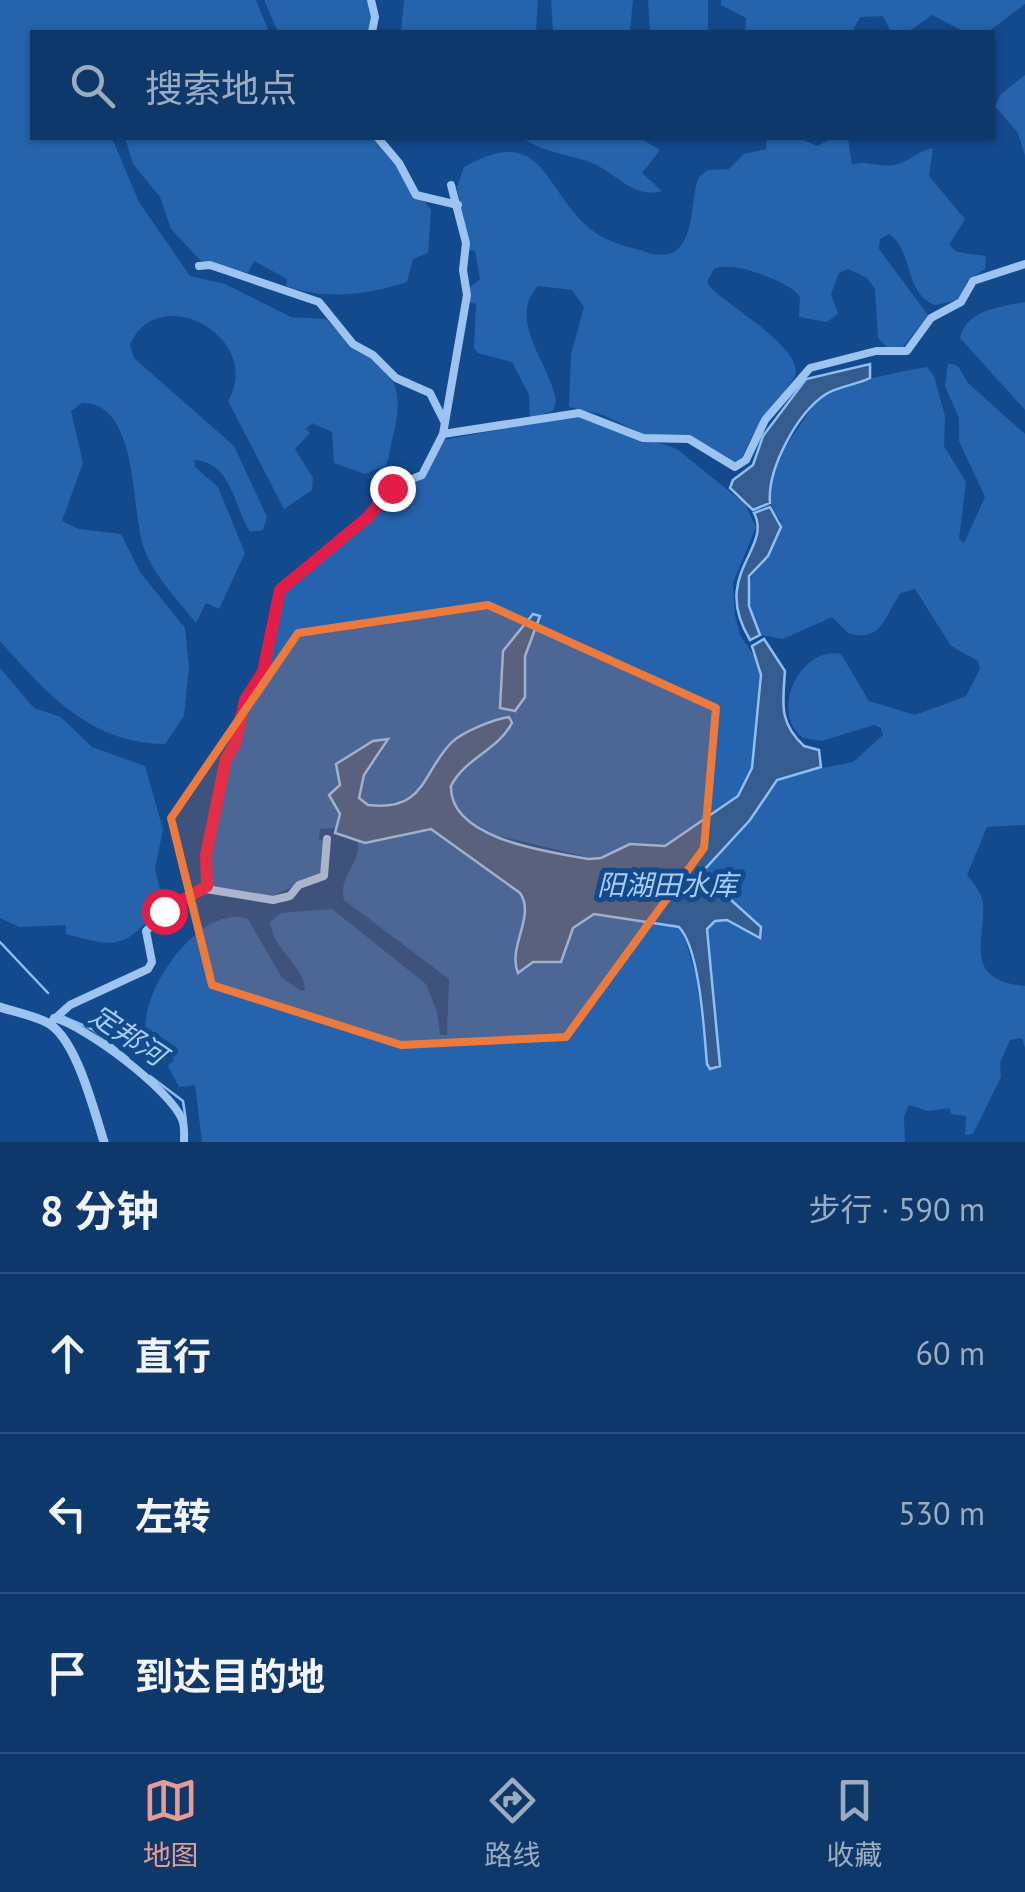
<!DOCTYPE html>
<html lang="zh">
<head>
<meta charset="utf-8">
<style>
  body { margin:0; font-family:"PT Sans","Noto Sans SC",sans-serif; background:#173f70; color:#f1f3f6 }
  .stop { position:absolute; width:30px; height:30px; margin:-22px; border:8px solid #e11d48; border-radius:50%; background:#fff }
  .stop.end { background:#e11d48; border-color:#fff; box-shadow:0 2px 10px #0008 }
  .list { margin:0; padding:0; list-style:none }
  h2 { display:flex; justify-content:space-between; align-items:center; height:130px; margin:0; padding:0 40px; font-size:42px }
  h2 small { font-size:32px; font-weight:400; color:#9bacc1 }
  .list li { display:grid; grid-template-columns:65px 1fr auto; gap:30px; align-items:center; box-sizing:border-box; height:160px; padding:0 40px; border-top:2px solid #2e517e }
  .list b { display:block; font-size:38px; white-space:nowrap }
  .list em { font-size:32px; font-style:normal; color:#9bacc1 }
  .icon { flex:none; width:55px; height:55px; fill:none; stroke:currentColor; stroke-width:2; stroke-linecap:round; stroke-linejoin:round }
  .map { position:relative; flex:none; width:1025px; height:1142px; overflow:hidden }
  .search { position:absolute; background:#0e376a; box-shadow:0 2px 8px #0004; left:30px; right:30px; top:30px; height:110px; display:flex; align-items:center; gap:25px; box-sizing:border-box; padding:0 35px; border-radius:0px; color:#9bacc1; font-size:38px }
  .sheet { height:610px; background:#0e376a }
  nav { display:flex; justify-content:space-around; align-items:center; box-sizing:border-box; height:140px; border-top:2px solid #2e517e; background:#0e376a; font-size:28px; color:#9bacc1 }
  nav a { display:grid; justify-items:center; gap:5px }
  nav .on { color:#e69b98 }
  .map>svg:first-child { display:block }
  .green { fill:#2563ac; fill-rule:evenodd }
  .water { fill:#355c8e; stroke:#8fbef4; stroke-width:2.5 }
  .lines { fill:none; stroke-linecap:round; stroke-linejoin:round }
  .stream { stroke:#8fbef4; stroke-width:2.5 }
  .minor { stroke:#9dc3f1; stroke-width:8 }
  .tertiary { stroke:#9dc3f1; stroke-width:9 }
  .route { stroke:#e11d48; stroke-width:12 }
  .marked { fill:#ed7a3d; fill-opacity:0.2; stroke:#ed7a3d; stroke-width:8; stroke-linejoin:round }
  .labels { text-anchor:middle; stroke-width:10; stroke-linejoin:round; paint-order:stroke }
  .water-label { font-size:28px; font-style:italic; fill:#a9cdf8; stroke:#13498d }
</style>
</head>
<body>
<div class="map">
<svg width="1025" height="1142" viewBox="0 0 1025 1142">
  <rect width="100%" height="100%" fill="#13498d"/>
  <path class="green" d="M0,0H256L269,32H32V138H112L139,202L190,276L225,284L291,317L326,319C371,372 415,359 391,444C389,453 390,458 385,466L365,474L334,463L332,432L312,423L306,429L310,433L295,449L313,478L312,490L284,509L228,401C265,338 158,279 130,345L134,358L234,446L267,517L263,530L250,532C234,507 232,462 194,460L195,467L218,487L245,553L219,609L206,603L196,623C177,599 152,574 143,545C131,510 139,402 82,403L71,411L83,463L62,521L79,529L121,534L140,572L185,628L189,667L184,716L165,744C90,743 47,694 0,641Z
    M264,0H372L370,32H278Z
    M404,0H538L536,32H401Z
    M551,0H633L630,32H553Z
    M648,0H708V32H650Z
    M721,0H1025V4L988,32H965L932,15L908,32H891L883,16L860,17L852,32H745L746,18L721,5Z
    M1025,75V156L1018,133L995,106L1001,94Z
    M125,138H377L431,210L428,253L413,259L407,282C368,295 324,300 286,286L287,279L254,261L248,273L201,261L171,229L160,197L133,164Z
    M522,138H640L660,150L642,173L662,191C634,200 614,171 590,162C565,154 544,152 522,138Z
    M767,138H800L817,146L833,138H848L852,165C867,159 879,168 895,165C909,162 921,149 933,148L929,176L965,219L949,245L957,252L986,256L985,269L967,281L959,300L935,305C904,294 914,251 889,234L880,239L879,249L928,315L900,351L890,350L878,338L875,289L867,278L848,269L839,273L831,294L838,314L827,322L799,317L800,297C790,281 730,260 714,269L707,282L711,288C730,307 812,354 793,380C773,407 754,427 742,459L736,463L692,437L647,436L603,415L569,407L571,354L584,307L572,290L538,286C506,320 551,365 556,401L553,411L530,418L529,395L512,362L478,353L474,348L476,304L469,302L470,287L480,279L475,251L468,250L457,187L464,167C545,121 543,192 593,231C607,242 626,246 643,251C655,255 669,258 679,248C695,231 691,193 699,177L708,170L729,169L744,154L766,149Z
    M1025,302V410L960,338C966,310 1001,306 1025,302Z
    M948,363L958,366L968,383L1025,434V825L987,827L967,875C973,883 982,892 983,903C986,939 961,980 1025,986V1048L1022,1038L1010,1040L1000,1063L1001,1077L973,1134L965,1135L966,1116L951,1114L950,1108L928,1111L909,1105L904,1117L905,1142H202L195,1085L179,1087L168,1066L174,1060L154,1039L148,1043C131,1001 198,902 248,919L282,978L301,991L305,990C304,965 273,950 270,922L281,913L332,909L426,984L437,1012L440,1035H447L449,979L344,900C338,877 360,865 358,842L431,829L523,897L525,912L515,954L524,971L533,962L563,959L573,928L594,914L682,929L696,976L707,1064L720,1066L707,929L715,921L727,920L760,937L730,899L714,892L705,869L782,776L853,762L883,735L881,728L874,725L822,741L803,738C768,712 801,645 841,654L869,701L915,715L966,696L980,669L978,661L951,646L915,589L901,593C884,615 883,644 848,633L832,617L783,639L760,635C737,582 755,567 781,521C754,490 777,459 796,431C805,419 812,403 825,395C844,382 904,371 927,367L934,376L945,416L944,446L966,482L959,539L964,543L985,497L959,441V418L945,386Z
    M576,415L677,449L745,504L756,527L733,583L735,615L740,635L759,663L761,679L752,768L736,798L665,846L630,844L595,859L491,834L466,820L453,806L450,792C457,757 500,752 512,720C497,719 490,725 476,731C426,751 434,811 368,805L359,798L364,775L384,749L336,764L340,785L329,795L340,814L336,828L320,829L319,840L326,841L323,873L272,896L211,888L210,856L229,760L238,745L249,702L267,673L285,588L371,520L397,490L425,477L443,440ZM530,615L539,619L525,656L522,705L500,708L503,651Z
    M0,668L34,708L61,717L92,747L145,766L163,829L155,869L164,906C121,946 125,950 66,934V925L19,927L0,918Z"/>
  <path class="water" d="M870,364V378C856,385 839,386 826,394C797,413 767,469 770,503L753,510L730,488L733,480L753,465L763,436L806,379Z
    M770,507L781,527L768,556L749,576V606L760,635L750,640C710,574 773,549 754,513Z
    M533,614L540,616L525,656V697L515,711L500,708L503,651Z
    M764,639L785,671C783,702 778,722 804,746L819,750L821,767L777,780L750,820L705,869L714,892L730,899L761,927L760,938L727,920L715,921L707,929L720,1066L710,1069L707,1064C704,1032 700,949 679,927L594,914L573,928L561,962H533L518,973C507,947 536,916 520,893L431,829L365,843L335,833L340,814L329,795L340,785L336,764L373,741L388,739L364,775L359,798L368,805C425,812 422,773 451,743C462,732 494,719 509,717L512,723C498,750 465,758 451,786C449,839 548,852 589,859L601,858L630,844L665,846L738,796L752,768L761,675L752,646Z"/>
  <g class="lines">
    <path class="stream" d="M0,942L48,993
      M64,1017L92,1029L128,1058
      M150,1076L183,1101L186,1121"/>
    <path class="minor" d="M371,0L375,17L372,32
      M378,138L399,163L416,195L458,205
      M199,266L210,265L319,302L353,344L373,355L396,378L430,393L444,421
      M443,434L579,413L643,438L689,439L735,467L746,460L765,420L810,368L876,351H907L931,318L961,302L973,281L1025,264
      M206,889L273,900L290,896L299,885L324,876L327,839
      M54,1018C87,1027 168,1088 182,1119C185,1126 184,1135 184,1142
      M50,1023L70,1005L148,969L152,962L146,931L169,908L206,889V855L226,759L235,743L245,701L263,672L282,586L368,517L394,486L422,475L443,434L467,295L463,270L466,243L451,185"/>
    <path class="tertiary" d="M0,1007C15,1012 32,1015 46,1022C76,1036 94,1111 104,1142"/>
  </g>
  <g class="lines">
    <path class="route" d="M164,911L207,886L206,855L226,759L235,744L245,700L263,672L280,590L368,517L392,488"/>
  </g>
  <path class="marked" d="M488,605L716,708L704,848L566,1037L401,1045L212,985L171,818L298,633Z"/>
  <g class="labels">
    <g class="water-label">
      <text x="667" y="895">阳湖田水库</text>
      <text transform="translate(128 1035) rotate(34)" y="10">定邦河</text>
    </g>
  </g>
</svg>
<div class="stop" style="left:164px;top:911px"></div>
<div class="stop end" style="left:392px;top:488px"></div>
<div class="search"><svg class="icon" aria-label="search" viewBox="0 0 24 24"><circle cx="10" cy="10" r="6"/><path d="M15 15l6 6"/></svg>搜索地点</div>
</div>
<section class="sheet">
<h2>8 分钟<small>步行 · 590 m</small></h2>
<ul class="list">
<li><svg class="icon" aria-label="ahead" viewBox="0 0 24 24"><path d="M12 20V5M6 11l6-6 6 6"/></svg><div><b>直行</b></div><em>60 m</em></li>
<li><svg class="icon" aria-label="left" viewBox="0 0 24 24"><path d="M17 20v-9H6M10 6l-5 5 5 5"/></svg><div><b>左转</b></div><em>530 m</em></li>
<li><svg class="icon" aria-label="arrive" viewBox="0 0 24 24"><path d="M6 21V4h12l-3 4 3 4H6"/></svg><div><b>到达目的地</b></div></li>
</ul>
</section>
<nav>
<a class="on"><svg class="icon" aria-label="map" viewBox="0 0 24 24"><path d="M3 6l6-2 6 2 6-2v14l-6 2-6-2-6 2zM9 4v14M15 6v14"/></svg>地图</a>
<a><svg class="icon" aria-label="directions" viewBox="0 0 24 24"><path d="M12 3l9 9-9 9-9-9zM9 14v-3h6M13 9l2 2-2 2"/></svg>路线</a>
<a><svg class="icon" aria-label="saved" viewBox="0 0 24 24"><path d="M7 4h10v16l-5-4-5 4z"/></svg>收藏</a>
</nav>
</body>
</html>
